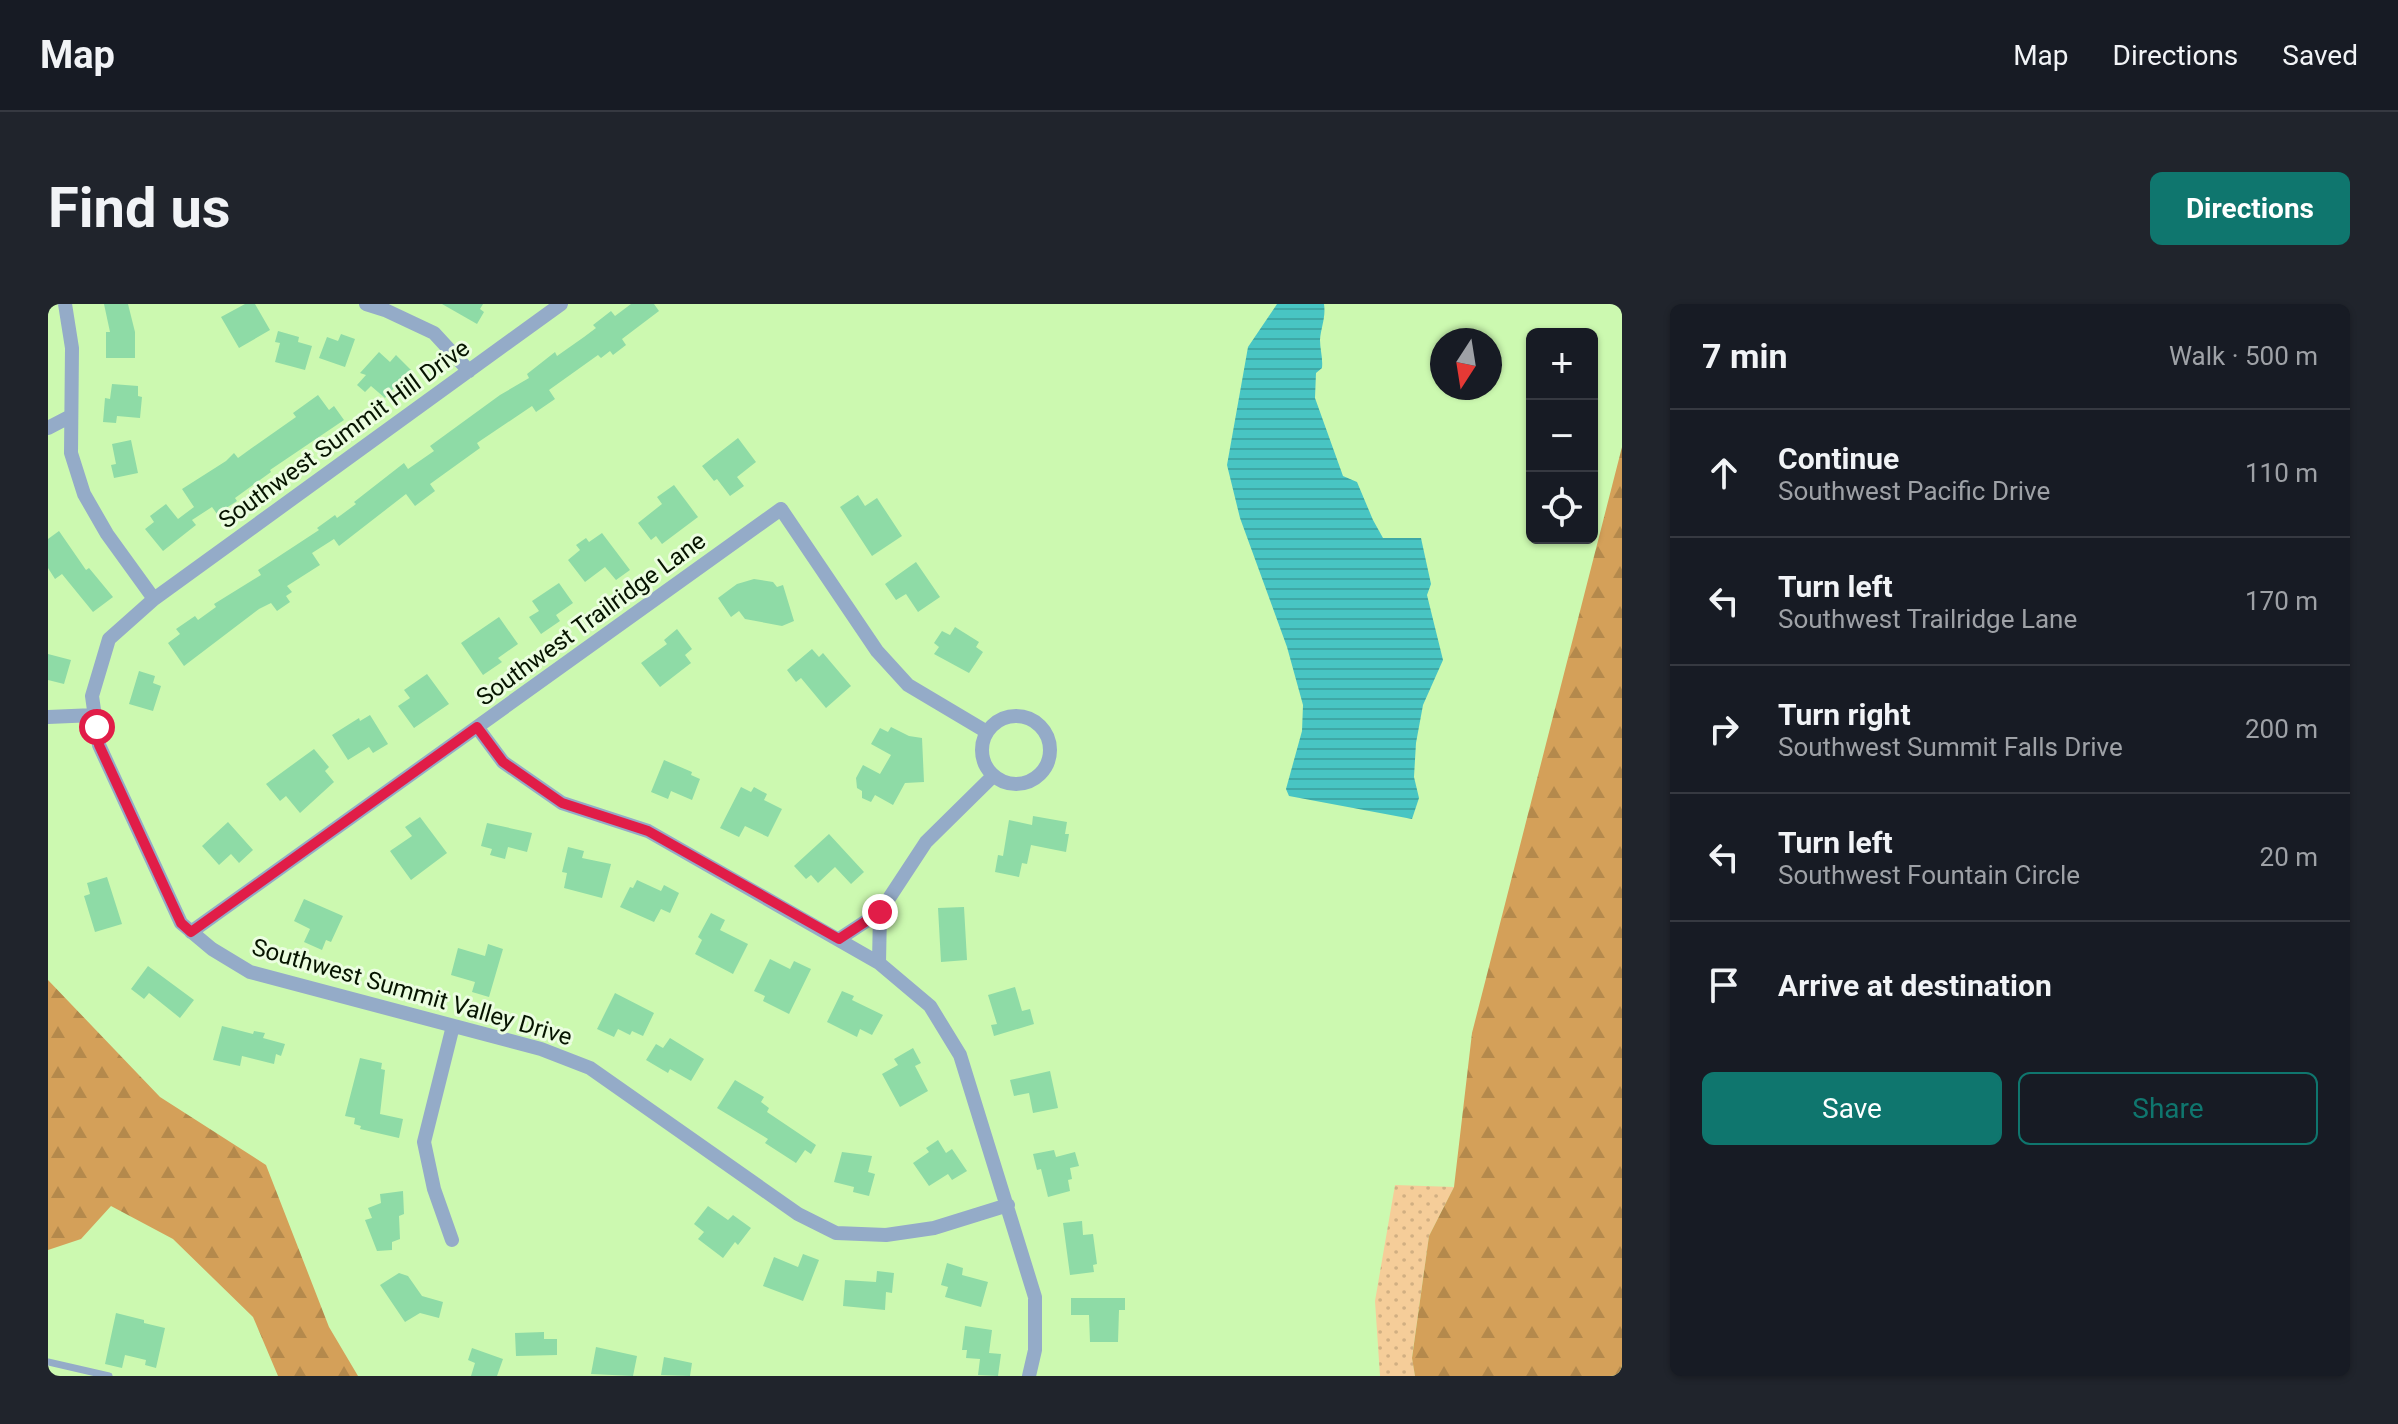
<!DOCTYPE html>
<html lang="en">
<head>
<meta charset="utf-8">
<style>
  body { margin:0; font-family:Roboto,sans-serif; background:#20242c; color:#f1f3f6 }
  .controls { position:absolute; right:24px; top:24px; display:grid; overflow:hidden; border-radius:12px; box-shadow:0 2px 6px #0004 }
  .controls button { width:72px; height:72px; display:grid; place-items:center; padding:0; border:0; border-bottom:2px solid #363941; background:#171b24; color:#f1f3f6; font:40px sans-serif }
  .compass { position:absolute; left:1382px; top:24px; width:72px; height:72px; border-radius:50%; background:#171b24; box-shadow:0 2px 6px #0004; rotate:192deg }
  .stop { position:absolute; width:24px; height:24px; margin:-18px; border:6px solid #e11d48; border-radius:50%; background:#fff }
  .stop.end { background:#e11d48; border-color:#fff; box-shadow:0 2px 8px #0008 }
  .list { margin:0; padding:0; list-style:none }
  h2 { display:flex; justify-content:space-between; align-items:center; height:104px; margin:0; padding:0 32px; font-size:34px }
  h2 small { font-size:26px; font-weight:400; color:#9ea1a6 }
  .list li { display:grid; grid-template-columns:52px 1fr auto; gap:24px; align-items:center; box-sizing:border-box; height:128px; padding:0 32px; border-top:2px solid #363941 }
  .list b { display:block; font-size:30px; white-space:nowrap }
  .list p { margin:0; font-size:26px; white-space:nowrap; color:#9ea1a6 }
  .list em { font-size:26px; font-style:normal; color:#9ea1a6 }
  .actions { display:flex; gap:16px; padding:24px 32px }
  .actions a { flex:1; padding:18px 0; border:2px solid #0f766e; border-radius:12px; text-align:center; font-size:28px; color:#0f766e }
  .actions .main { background:#0f766e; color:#fff }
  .icon { flex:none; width:44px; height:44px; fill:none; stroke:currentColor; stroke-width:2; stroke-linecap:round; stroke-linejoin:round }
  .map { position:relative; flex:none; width:1574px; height:1072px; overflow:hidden; border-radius:12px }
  header { display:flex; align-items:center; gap:48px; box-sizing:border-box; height:112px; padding:0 40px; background:#171b24; border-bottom:2px solid #363941 }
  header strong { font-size:38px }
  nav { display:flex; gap:44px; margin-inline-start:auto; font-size:28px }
  .intro { display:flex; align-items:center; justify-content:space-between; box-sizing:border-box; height:192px; padding:0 48px }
  h1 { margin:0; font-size:56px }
  .button { padding:20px 36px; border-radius:12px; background:#0f766e; color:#fff; font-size:28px; font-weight:700 }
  main { display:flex; gap:48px; padding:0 48px }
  aside { flex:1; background:#171b24; border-radius:12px; box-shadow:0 2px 6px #0004 }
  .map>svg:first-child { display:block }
  .grass { fill:url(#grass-dots) }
  .forest { fill:url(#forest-firs) }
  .water { fill:url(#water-rules) }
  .building { fill:#8edba6 }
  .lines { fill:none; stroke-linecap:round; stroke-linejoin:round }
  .lane { stroke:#94abc8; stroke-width:7 }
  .street { stroke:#94abc8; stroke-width:14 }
  .route { stroke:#e11d48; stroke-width:10 }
  .labels { text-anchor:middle; stroke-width:6; stroke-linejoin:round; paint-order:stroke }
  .street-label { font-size:24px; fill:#061400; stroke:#ebfde0 }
</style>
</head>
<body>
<header>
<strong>Map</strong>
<nav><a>Map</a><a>Directions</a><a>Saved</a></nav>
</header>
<div class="intro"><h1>Find us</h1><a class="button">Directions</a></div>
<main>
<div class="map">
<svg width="1574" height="1072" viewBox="0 0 1574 1072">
  <defs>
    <pattern id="grass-dots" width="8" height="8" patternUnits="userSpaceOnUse" patternTransform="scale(2)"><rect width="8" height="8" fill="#f5cd99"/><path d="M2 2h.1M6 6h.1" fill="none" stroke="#d1af82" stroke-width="1.8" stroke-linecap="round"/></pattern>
    <pattern id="forest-firs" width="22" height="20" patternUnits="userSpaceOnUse" patternTransform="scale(2)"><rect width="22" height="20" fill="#d4a059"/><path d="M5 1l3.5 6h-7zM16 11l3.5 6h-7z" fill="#b4894c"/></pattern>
    <pattern id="water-rules" width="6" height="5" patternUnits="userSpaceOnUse" patternTransform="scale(2)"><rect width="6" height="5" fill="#48c5c3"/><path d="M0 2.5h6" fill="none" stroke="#3ea8a6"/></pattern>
  </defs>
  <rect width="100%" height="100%" fill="#ccf9b0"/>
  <path class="grass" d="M1347,881L1406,883L1381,932L1364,1053L1367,1072H1332L1327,997Z"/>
  <path class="forest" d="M1574,143V1072H1367L1364,1054L1381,932L1406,883L1424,729Z
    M0,676L112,793L218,861L281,1023L310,1072H230L205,1013L125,935L63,902L33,935L0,946Z"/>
  <path class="water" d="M1229,0H1276C1278,14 1273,23 1272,36C1272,45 1275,54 1274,64L1268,69L1267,94L1295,172L1309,178L1325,216L1335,234H1373L1383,280L1379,291L1395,356L1375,401L1368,439L1366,473L1371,494L1364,515L1241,492L1238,485L1254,427L1255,401L1239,343L1192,214L1179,161L1200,43Z"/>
  <path class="building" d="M56,0H80L87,28V54H58V28H62Z
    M197,0H207L222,26L191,44L173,13Z
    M394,0H435L432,5L436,8L429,20Z
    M583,0H606L611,7L574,35L578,41L565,51L562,47L553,54L550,51L501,86L507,95L488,108L484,102L429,139L432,144L382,180L387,187L367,202L358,190L291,242L286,235L264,249L272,261L239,282L244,288L238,292L242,298L229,307L223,299L211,305L136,362L120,339L132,330L128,325L147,312L150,316L168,303L166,300L213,271L210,266L271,226L269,224L287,211L289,214L308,200L306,198L356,159L360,165L386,147L382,142L452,91L481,74L479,70L507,48L509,52L536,33L548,24L545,21L563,7L567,12Z
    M230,27L251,33L250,38L264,42L257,66L227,58L232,39L227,38Z
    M293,30L307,35L297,63L271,54L279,33L290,37Z
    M331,48L342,58L348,51L363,66L337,94L323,82L317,88L309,81L318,71L312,69Z
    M64,80L90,82V92L94,93L92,114L69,112L68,119L55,118L57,94L62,95Z
    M270,91L281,106L286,102L296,116L222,166L223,168L187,194L189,197L169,210L164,203L144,216L148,221L115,247L97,225L106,218L102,212L118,200L130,215L146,203L134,185L178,157L186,149L190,154L201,146L248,113L245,109Z
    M690,134L708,158L689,173L696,182L682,192L669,175L666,177L654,162Z
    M83,136L90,169L66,174L63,161L68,160L64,140Z
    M626,181L650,213L614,240L608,232L603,236L590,219L614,200L609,193Z
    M810,191L817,202L829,194L854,232L824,252L792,203Z
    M11,227L38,266L41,264L65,293L45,308L14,270L7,275L0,264V235Z
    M554,229L582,266L568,276L557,263L537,278L520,256L532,246L528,241L538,234L541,238Z
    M868,258L892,293L870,308L858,290L848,296L837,280Z
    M706,275L725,278L729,283L735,281L746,317L734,322L697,315L691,307L683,313L670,294L689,280Z
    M511,279L525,299L508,311L512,317L493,330L481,313L491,307L484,297Z
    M451,313L470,340L450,354L454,358L435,371L413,339Z
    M907,323L931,338L928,343L935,348L921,369L886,350L891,343L886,339L894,327L902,331Z
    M629,325L644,345L637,351L643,359L612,383L593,359L619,340L616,336Z
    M764,345L771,353L775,349L803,382L778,404L753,374L748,378L739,366Z
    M0,350L23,356L16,380L0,376Z
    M91,367L107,372L105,379L113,382L105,407L81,400Z
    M379,370L401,400L366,424L350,402L362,394L356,386Z
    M322,411L340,440L325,449L321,443L300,456L284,431L311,414L312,417Z
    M843,423L861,432L874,434L876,478L857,479L845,501L827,491L823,498L814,494V487L809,484L808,474L815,461L832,470L843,451L823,440L832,424L840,428Z
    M266,445L281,463L277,467L286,478L252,509L238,492L232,497L218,480Z
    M616,456L644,468L643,471L652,475L644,496L623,487L620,495L603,488Z
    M693,483L703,488L706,483L719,490L716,496L734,505L720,533L697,522L691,533L672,524Z
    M985,512L1019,518L1017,530H1021L1018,548L983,541L979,560L974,559L971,573L947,568L950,551L955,552L961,516L984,521Z
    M372,513L399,549L363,576L342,547L364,532L357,523Z
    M180,518L205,546L191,559L183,550L171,561L154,542Z
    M439,519L484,529L479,548L460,543L457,555L442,551L444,545L433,542Z
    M781,530L816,568L803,580L787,563L770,579L763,571L758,575L746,562Z
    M520,543L536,547L534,554L563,560L554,594L516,584L519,569L514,568Z
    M59,573L74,620L47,628L36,592L42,590L39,579Z
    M589,576L613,587L616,581L631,589L622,609L613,605L606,618L572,603L582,583L585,584Z
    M256,595L295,612L283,638L278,636L274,646L256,638L262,625L246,617Z
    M916,603L919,656L893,658L890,604Z
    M663,609L677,616L672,626L700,640L685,670L647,650L654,636L650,633Z
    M440,640L455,645L441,693L424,688L427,678L403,671L410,644L437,652Z
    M722,655L742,665L746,657L763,665L741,710L715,697L717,692L706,687Z
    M100,662L146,696L132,714L101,689L96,695L83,685Z
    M967,683L974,707L982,705L986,720L946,732L943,721L949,720L940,691Z
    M794,687L806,692L804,696L835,711L824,731L812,725L809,733L779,718Z
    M567,689L606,709L595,732L584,727L582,731L570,725L566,733L549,725Z
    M174,722L205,730L206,727L217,729L215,734L237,740L233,752L228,750L226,760L194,752L192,762L165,756Z
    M622,734L656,755L643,777L622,765L620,769L598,756L608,740L615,744Z
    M865,744L873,759L867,762L880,787L852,803L834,770L850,761L846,755Z
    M312,754L334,759L333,765L337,766L332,810L355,815L351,834L312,825L313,822L306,820L307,814L297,812Z
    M1002,767L1010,804L985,809L981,789L966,792L962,776Z
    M687,776L716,793L713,798L721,804L719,808L768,841L763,850L757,846L748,859L717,839L720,835L669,804Z
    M890,836L898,849L904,845L919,867L904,876L900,870L881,882L865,859L881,848L878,844Z
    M1006,846L1008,853L1027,848L1031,862L1022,864L1024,875L1020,876L1022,887L1000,893L993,865L989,866L985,850Z
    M794,848L824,852L820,868L827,870L821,892L805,888L806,883L786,878Z
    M355,887L356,910L351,912L352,935L344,938V946L329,947L317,916L324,914L320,904L333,899L332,890Z
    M660,902L680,916L685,911L703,924L690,941L687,938L675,954L650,935L656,928L646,920Z
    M1034,917L1035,931L1045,930L1049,960L1045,961L1046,968L1022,971L1015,919Z
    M755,950L771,956L755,997L715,982L726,953L750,963Z
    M899,959L915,964L914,971L940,978L933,1003L897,993L900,983L893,981Z
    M829,967L846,969L844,989L838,988L837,1006L795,1002L797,976L828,978Z
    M351,969L360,972L374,992L395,998L391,1014L372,1009L357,1018L332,981Z
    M1023,994H1077V1006H1071L1070,1038H1042L1041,1011H1023Z
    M68,1009L96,1016V1019L117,1024L108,1064L97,1061L98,1056L77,1051L74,1064L57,1060Z
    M917,1022L944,1026L941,1049L953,1050L950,1072L930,1071L932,1055L918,1054L919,1046H914Z
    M496,1028V1035H509V1051L468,1052L467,1029Z
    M548,1043L589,1052L585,1072L543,1070Z
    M424,1044L455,1055L449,1072H423L427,1059L420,1056Z
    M616,1053L644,1059L642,1072L613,1071Z"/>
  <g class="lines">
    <path class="lane" d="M0,1058L61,1072"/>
    <path class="street" d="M17,0L24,44L23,149L36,190L59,230L106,295
      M318,0L337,6L386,29L421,67
      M513,0L106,295L61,335L44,392L51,441L133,619L164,645L202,668L493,745L542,764L750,910L788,929L838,931L886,924L960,901
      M0,124L23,112
      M934 446a34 34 0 1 1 68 0a34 34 0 1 1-68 0Z
      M0,413L47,411
      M429,423L455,458L514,499L600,527L831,659L882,702L912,751L987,993V1046L981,1072
      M143,628L733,205L829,347L860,381L939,428
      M791,635L832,608L878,538L945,472
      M831,659L832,608
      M404,936L386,885L376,838L405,722"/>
  </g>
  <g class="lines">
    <path class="route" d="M49,423L51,441L133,619L143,628L429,423L455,458L514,499L600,527L791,635L832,608"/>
  </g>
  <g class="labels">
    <g class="street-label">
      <text transform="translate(296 130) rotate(-36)" y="8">Southwest Summit Hill Drive</text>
      <text transform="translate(543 315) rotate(-36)" y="8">Southwest Trailridge Lane</text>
      <text transform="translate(364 688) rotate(16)" y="8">Southwest Summit Valley Drive</text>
    </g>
  </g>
</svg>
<div class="controls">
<button>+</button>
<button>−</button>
<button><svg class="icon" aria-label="locate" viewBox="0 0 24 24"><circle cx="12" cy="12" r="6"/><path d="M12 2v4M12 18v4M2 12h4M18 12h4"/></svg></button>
</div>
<svg class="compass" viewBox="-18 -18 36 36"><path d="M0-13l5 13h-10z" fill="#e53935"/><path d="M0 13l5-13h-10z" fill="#9ea1a6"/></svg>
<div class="stop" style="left:49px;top:423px"></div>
<div class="stop end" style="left:832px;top:608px"></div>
</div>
<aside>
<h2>7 min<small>Walk · 500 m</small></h2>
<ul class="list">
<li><svg class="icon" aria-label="ahead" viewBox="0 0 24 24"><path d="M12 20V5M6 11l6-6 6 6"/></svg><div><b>Continue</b><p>Southwest Pacific Drive</p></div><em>110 m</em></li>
<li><svg class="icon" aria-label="left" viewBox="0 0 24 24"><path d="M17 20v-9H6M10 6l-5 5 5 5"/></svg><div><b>Turn left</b><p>Southwest Trailridge Lane</p></div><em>170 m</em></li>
<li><svg class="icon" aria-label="right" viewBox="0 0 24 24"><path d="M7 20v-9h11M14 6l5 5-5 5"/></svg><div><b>Turn right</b><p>Southwest Summit Falls Drive</p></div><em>200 m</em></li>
<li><svg class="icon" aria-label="left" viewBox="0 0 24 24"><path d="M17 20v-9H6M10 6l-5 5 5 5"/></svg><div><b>Turn left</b><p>Southwest Fountain Circle</p></div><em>20 m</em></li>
<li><svg class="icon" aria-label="arrive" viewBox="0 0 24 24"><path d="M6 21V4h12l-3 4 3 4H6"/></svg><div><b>Arrive at destination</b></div></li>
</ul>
<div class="actions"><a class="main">Save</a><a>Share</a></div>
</aside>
</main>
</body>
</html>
